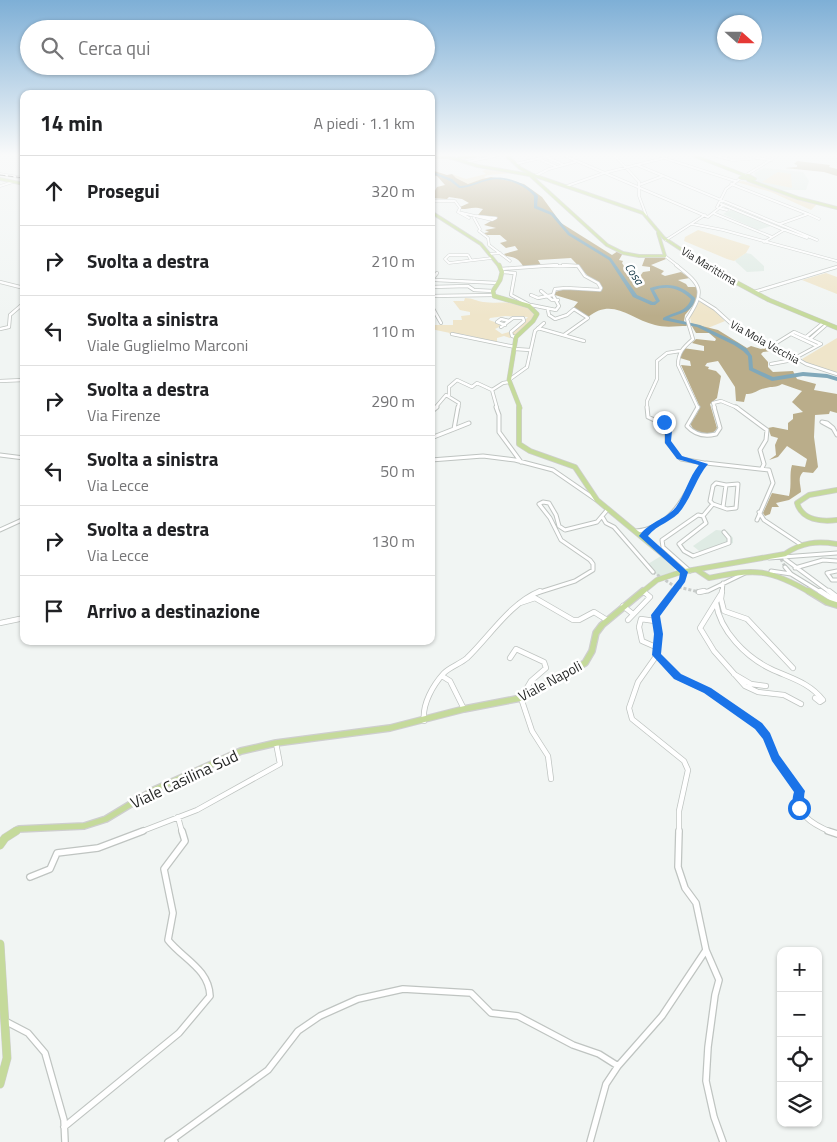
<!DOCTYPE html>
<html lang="it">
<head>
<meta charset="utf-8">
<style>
  body { margin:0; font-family:"Titillium Web",sans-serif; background:#f6f6f6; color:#202124 }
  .controls { position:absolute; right:15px; bottom:15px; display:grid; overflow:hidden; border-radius:10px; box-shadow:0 1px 4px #0004 }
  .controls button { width:45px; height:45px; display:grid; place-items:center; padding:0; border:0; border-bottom:1px solid #e0e0e0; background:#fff; color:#202124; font:25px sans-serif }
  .compass { position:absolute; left:717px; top:15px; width:45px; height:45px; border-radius:50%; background:#fff; box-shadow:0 1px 4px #0004; rotate:111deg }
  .stop { position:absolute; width:15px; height:15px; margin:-11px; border:4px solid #1a73e8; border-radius:50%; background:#fff }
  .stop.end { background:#1a73e8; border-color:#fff; box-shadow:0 1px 5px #0008 }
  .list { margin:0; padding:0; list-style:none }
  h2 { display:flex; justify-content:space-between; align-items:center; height:65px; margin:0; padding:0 20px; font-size:21px }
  h2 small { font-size:16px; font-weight:400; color:#757577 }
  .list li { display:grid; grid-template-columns:32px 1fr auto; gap:15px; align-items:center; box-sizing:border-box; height:70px; padding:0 20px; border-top:1px solid #e0e0e0 }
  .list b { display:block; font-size:19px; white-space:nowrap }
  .list p { margin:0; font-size:16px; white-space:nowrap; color:#757577 }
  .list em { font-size:16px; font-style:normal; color:#757577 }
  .icon { flex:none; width:28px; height:28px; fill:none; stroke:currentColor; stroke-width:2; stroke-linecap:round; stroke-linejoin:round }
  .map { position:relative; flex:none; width:837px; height:1142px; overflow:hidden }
  .search { position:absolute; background:#fff; box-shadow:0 1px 4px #0004; left:20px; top:20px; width:415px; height:55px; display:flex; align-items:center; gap:12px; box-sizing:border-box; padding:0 18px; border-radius:28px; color:#757577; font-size:19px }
  .panel { position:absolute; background:#fff; box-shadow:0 1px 4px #0004; left:20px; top:90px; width:415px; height:555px; border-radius:10px }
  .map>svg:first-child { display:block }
  .built { fill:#dfebe4 }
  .green { fill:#efe5ca }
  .forest { fill:#baad8a }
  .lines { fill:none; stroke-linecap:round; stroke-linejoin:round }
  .river { fill:#80a8ba; fill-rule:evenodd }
  .minor-tunnel-far1 { stroke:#c7cbc9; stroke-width:3; stroke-dasharray:3 2; stroke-linecap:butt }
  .minor-tunnel { stroke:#c7cbc9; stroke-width:4.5; stroke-dasharray:4.5 2.5; stroke-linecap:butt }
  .minor-far4-casing { stroke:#bfc4c1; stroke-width:3 }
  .minor-far3-casing { stroke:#bfc4c1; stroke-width:4 }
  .minor-far2-casing { stroke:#bfc4c1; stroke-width:5 }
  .minor-far1-casing { stroke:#bfc4c1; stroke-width:6 }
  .minor-casing { stroke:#bfc4c1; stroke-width:8 }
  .major-far4-casing { stroke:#cecece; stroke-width:4 }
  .major-far3-casing { stroke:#cecece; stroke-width:5 }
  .major-far2-casing { stroke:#cecece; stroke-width:6 }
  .major-far1-casing { stroke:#cecece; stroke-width:8 }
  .major-casing { stroke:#cecece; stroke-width:9 }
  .minor-far4 { stroke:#fff; stroke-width:2 }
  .minor-far3 { stroke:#fff; stroke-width:2.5 }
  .minor-far2 { stroke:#fff; stroke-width:3 }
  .minor-far1 { stroke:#fff; stroke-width:4.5 }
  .minor { stroke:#fff; stroke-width:5.5 }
  .major-far4 { stroke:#c5da9b; stroke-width:2.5 }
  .major-far3 { stroke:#c5da9b; stroke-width:4 }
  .major-far2 { stroke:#c5da9b; stroke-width:4.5 }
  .major-far1 { stroke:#c5da9b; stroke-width:5.5 }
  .major { stroke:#c5da9b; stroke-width:8 }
  .rail { stroke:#565857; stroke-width:1; stroke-dasharray:5.5 2.5; stroke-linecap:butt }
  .route { fill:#1a73e8 }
  .labels { text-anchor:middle; stroke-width:5; stroke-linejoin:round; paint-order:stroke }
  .far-street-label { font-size:11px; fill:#1f2120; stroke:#fff }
  .far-water-label { font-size:12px; font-style:italic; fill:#0e3342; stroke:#fff }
  .street-label { font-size:14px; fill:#1f2120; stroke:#fff }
  .near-street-label { font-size:16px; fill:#1f2120; stroke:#fff }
</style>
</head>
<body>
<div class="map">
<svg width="837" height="1142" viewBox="0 0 837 1142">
  <rect width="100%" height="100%" fill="#f1f5f3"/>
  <path class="built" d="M764,168L803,172L809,181L806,190H778L758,182L754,173Z
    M733,209L771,226L758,230L723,214Z
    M746,253L751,254L764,266V271L747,272L736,262L735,260Z
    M716,530L727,531L733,538V543L703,554L693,546Z
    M661,556L675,567L674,574L660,578L653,571L648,564Z"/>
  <path class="green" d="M491,168L515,173L488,175L484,177L486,178L468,184L456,178L452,174L466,179L486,174L482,171Z
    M778,172L791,174L792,188L762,182Z
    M743,181L817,204L811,210L771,192L737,182Z
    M698,230L750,246L746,253L734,261L727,259L684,241L685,237Z
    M826,273L837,277V294L802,280Z
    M465,298C473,298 476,301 483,302C506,305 515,297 535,313L534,320L515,336L512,333L528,317L505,316L490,318L489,320L503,325L495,329L502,334L509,332L511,336L510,338L504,336L497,338V342L462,334H449L450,333L431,329V325H453V320H462L461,316L470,315V312L460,310L453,301H464Z
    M699,302L707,303L725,321L708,328L691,323L690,317Z
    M837,338V373L807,363L802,359Z"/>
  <path class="forest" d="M797,161L830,165L829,167L837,169V176L824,172L785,168L797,167V165L794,164Z
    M431,170L447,175L452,174L456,178L468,184L482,179L491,177L524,184L542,197L561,223L612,255L618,251L623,253L619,260L623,261L622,263L631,277L638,279L643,272L650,271V267L642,266L645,258H665L666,259L651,265L664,271L661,274L665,276L681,272L690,278L678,280L686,284L688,287H696L699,298L685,315L684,321L687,326C677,326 665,328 655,325C630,319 613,297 588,317L573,308L578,302L555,295V292L566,289L600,291L602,288L600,283L588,276L571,258L538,260L541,265L523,266C519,259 514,257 506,256L504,254L518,250L515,246L506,248L500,243L507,241L500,235H487L484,233L489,232L485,230L496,228L484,225L498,217L478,215L483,209C473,206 470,209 461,209L460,207L469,203L462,199L449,197L447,199L431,198L437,187L445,185L437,176L431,175Z
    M690,323L718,330L747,348L751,346L761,349L772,346L780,350L763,352L761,354L768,362V367L773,372L793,371L797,379L816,384L814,390L837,394V413L830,411L829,414L815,415L814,437L818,467L813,473L803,472C797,478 801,485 801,492L789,500L776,503L779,507H772L770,514L765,516L763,513L772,493L789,496C792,485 789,474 792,465L805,467L807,459L787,446L778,457L769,460L776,455L775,445L778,438L771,436L768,428L773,427L788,430V423L793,419V414L803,412L792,402L802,391L782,384C776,388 772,386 766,388C758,389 754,395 746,394L744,402L736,401L735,387L718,361L707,363L705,366L709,367L708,369L716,371L721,376L717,398L710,404L717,428C712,437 702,435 694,431L690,423C694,418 700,412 699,405L681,365L691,366L690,361L680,358L683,348L704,351V346L692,343L696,339L715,341L716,339L709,333H696Z"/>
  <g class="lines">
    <path class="river" d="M431,171L452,179L460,186C470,186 478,181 487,179C504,174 527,183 538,196L537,206L553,213L570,233L611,258L637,295L653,302L656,301L650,289V288C668,282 682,285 695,298C694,312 680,313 669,318L700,325L738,343L747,349L752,356L753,368L773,377L803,372L827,374L837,377V381L827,378L803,376L772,381L749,370L748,356L743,351L734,345L697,327L663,320V318C673,312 687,312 691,299C680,289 669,285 654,290L660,301L655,305H651L633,297L609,260L568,235L551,215L534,208V196C525,185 505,177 490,180C479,182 470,188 459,188L450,181L431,173Z"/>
    <path class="minor-tunnel-far1" d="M781,559L785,567
      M653,572L674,586L699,592"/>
    <path class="minor-tunnel" d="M696,591L699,592"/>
    <defs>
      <path id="minor-far4" d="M565,156L708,217L723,205
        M615,156L639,182V196L646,215
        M716,156L732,160L751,159
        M546,157L562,164
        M756,158L772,160
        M539,159L555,166
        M467,162L495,156
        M515,164L549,156
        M637,165L817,240
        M0,174L24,178
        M746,175L777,156
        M535,176L549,169L575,162
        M731,184L808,214L780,224
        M639,185L663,176
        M0,186L13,182
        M567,186L604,173L664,158L735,181
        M431,201H455L460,208L458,212L492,220L496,218L477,216
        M721,204L784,230
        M717,207L726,189L741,178
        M719,208L727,210
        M458,212L469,218
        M713,213L772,237
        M808,214L819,219
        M474,218L480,229L479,231L488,238L489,245L510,261
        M692,224L723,230L837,261
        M785,230L807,238
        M666,240L705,215
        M764,242L784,230
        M490,254L500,253
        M665,256L678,266
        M471,260L468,255H449L445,259L449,263L492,258
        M539,266H578"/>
      <path id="minor-far3" d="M676,265C703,286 705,291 687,319L693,339C684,347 678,352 678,365L698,408
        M501,269L557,265
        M502,272L515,273L511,295L530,305
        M436,280L498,283
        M431,281L437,273
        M0,282L24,288
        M431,287L468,286L474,290L493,291
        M541,291L552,300H558
        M754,292L837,267
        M531,295L538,298L553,295
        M431,296L493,295
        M699,299L715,309L737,329L773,345L806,364L837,374
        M431,305L441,323
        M531,305L556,310L559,306L553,295L555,289L566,288L600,290L601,288L598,283L585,276L578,266L563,265
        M548,310L549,315L555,319L567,315L574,309L588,318
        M505,325L497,322L501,319L509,321
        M501,327L513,318H523L524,321L511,332L512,336L516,337
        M538,328L584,341
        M0,329L9,327L10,315L24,303
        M452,334L515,347
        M791,334L817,346
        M564,335L588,318
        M806,337L823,323
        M810,339L827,324
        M773,345L794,332L821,344
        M515,349L530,350
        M795,358L821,344
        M771,364L798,359
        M509,380L527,367L535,331L544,323
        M0,381L24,380
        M449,395V387L457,380L472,387L477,383L492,390
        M435,408L446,395L459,403L458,408
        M497,408L492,390L503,383L509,382
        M647,408V401L657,379V361L667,353L680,351
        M715,408L713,403L721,401L738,408"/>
      <path id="minor-far2" d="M496,407L499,415V432L521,462
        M647,407L648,417L667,426V442L681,459L704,463
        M698,407L687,426C695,435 704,437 716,434L720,428L714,407
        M736,407L767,430L766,440L760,450L764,464L762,468
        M431,412L437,407
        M822,422L827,423L833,428Z
        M833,428L837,435
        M454,429L469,423
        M431,438L454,429L458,407
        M0,455L24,458
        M431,460L483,456L515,460L553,470L595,499
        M713,504L710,501L713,486L716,483L726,485
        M759,512L764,520L800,544
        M703,516L713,504L727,509L736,508L738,484L726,485L723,507
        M603,518L606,523L614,527L653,572
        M0,530L24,519
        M636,531C672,528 686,494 701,466L706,463L769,470L773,483L757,520
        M769,558L837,553
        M785,559L831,593
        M785,567L791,574
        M795,568L823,560L837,561
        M690,571L663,547L662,540L698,515L703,516L706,523L679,544L684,551L693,556L729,543V538L724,532
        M837,571L827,573L832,580H837
        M771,573V571L791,574L822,593
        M642,591L644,593
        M699,592L708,591L745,573
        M537,593L575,581L593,570V564L590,560L561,540L550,518L539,504L543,502L549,503L556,515L559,526L565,530L597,522L608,509
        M672,593L682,580L684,572
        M722,593L723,583"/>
      <path id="minor-far1" d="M673,591L655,615L658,634L657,655L638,682L629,708L632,719L684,761L688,770L679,811V832
        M722,591L721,599L724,611L747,619L793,668
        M820,591L837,602
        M829,591L837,597
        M699,592L704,591
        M721,594L700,628L714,651L745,686L758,692L784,695L801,704
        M520,603L535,598L573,620H579L594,612L607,620
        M716,603C720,631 746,657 771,669C790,678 809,682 823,700L820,702L815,698
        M623,606L633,614
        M628,620L650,597L643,591
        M655,621L641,619L639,627L642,641L658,648
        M0,623L24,618
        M657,655L678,677L708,691L759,726L767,736L776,758L800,791C794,814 812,824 831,832
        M510,658L516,649L544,662L546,668L531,681L521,698L532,731L548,756L551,779
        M734,674L751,684L766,686
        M442,676L450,681L464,709
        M424,721C422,704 433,685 444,673C450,667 460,664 467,658C490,636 510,603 540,591
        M178,817L182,832
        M140,832L197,810L280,764L276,743"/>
      <path id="minor" d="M679,831L678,867L685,888L696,903L706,950L719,980L715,995L708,1047L706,1081L714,1117L723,1142
        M828,831L837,834
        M30,877L50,869L57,853L98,848L143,831
        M5,1021L28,1033L45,1053L64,1120L65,1142
        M64,1127L179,1033L210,996C209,969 183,959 168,940L173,913L164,869L185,841L182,831
        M173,1139L268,1070L298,1031L320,1016L358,999L403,989L471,993L491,1013L518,1016L573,1045L599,1054L618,1066
        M168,1142L173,1139L175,1142
        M590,1142L606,1084L618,1066L662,1016L706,950"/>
      <path id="major-far4" d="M507,156L520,168L533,175L643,213L664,238L706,266
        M695,156L744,175
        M431,157H449L478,166L530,175L607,245L623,253L639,256H665L658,233
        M459,158L476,156
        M748,175L755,179L740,178Z
        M0,179L24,184
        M748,180L798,198L837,208
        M431,212L481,244L499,266"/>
      <path id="major-far3" d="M499,265L502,272L500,280L493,291L494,296L529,306L537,314L533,321L516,337L509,380L520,408
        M704,265L769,300L837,328"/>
      <path id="major-far2" d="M519,407V444L530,451L575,467L597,500L684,572
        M837,490L809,495L797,503C802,520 821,522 837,520
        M697,570L709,578C755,568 770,569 811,593
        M641,593L657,580L681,572L785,554C802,542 817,541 837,544"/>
      <path id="major-far1" d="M809,591L827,602L837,605
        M14,832L19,829L84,826L106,819L154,790L241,751L276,743L390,728L464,709L521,698L585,663L592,651L596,633L602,625L643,591"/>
      <path id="major" d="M0,845L5,838L16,831
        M0,944L7,1058L0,1084"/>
    </defs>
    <use href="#minor-far4" class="minor-far4-casing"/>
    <use href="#minor-far3" class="minor-far3-casing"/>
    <use href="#minor-far2" class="minor-far2-casing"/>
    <use href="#minor-far1" class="minor-far1-casing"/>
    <use href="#minor" class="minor-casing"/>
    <use href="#major-far4" class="major-far4-casing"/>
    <use href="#major-far3" class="major-far3-casing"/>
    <use href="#major-far2" class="major-far2-casing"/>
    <use href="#major-far1" class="major-far1-casing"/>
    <use href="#major" class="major-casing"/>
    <use href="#minor-far4" class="minor-far4"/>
    <use href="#minor-far3" class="minor-far3"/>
    <use href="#minor-far2" class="minor-far2"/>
    <use href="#minor-far1" class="minor-far1"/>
    <use href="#minor" class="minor"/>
    <use href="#major-far4" class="major-far4"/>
    <use href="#major-far3" class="major-far3"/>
    <use href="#major-far2" class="major-far2"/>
    <use href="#major-far1" class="major-far1"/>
    <use href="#major" class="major"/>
    <path class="rail" d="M0,175L24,178"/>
  </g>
  <linearGradient id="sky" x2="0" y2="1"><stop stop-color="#7eafd6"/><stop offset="0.49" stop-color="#f9fafa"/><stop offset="1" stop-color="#f9fafa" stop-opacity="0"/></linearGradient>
  <rect width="837" height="316" fill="url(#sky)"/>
  <path class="route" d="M664,420H666L672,431L671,441L682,456L708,464C697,477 692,495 682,509C673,522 657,524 648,536L688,572L685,582L660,616L663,634L661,654L681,674L711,688L762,723L770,733L779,755L805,791C803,798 805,805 803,811L799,813L795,811C792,804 792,799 794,792L772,761L763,739L755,729L704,693L674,679L652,655L654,634L651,615L679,579L680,573L639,536C650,521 665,520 676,507C685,494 689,477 699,465L677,459L665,443V431L660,422Z"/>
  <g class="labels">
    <g class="far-street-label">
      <text transform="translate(709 266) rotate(31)" y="4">Via Marittima</text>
      <text transform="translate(765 342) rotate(29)" y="4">Via Mola Vecchia</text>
    </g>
    <g class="far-water-label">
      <text transform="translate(634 274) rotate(56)" y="4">Cosa</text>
    </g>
    <g class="street-label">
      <text transform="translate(550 681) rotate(-28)" y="5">Viale Napoli</text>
    </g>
    <g class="near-street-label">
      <text transform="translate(184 779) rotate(-25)" y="6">Viale Casilina Sud</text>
    </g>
  </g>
</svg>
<div class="controls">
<button>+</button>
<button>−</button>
<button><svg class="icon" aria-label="locate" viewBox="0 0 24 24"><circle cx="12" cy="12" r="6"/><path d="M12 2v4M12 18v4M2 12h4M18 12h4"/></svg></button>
<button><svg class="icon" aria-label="layers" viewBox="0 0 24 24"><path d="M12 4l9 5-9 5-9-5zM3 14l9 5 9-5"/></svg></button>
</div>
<svg class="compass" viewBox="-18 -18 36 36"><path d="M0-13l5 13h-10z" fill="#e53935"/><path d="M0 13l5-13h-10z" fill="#757577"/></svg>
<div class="stop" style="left:799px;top:808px"></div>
<div class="stop end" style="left:664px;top:422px"></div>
<div class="search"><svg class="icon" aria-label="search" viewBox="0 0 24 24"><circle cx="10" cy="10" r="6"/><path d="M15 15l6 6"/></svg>Cerca qui</div>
<section class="panel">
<h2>14 min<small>A piedi · 1.1 km</small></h2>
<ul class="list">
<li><svg class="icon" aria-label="ahead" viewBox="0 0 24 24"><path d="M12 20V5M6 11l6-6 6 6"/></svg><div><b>Prosegui</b></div><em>320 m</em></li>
<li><svg class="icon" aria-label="right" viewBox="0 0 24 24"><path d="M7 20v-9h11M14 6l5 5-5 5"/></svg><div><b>Svolta a destra</b></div><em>210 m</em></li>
<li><svg class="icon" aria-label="left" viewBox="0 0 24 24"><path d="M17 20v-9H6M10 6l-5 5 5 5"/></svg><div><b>Svolta a sinistra</b><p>Viale Guglielmo Marconi</p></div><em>110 m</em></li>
<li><svg class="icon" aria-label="right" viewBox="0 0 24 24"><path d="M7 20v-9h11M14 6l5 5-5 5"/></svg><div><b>Svolta a destra</b><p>Via Firenze</p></div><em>290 m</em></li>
<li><svg class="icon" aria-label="left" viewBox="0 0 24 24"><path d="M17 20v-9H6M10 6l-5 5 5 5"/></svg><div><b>Svolta a sinistra</b><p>Via Lecce</p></div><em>50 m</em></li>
<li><svg class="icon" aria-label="right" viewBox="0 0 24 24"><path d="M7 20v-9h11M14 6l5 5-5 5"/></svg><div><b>Svolta a destra</b><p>Via Lecce</p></div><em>130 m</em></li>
<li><svg class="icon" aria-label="arrive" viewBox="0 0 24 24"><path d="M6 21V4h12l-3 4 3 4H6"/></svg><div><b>Arrivo a destinazione</b></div></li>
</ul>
</section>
</div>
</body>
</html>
